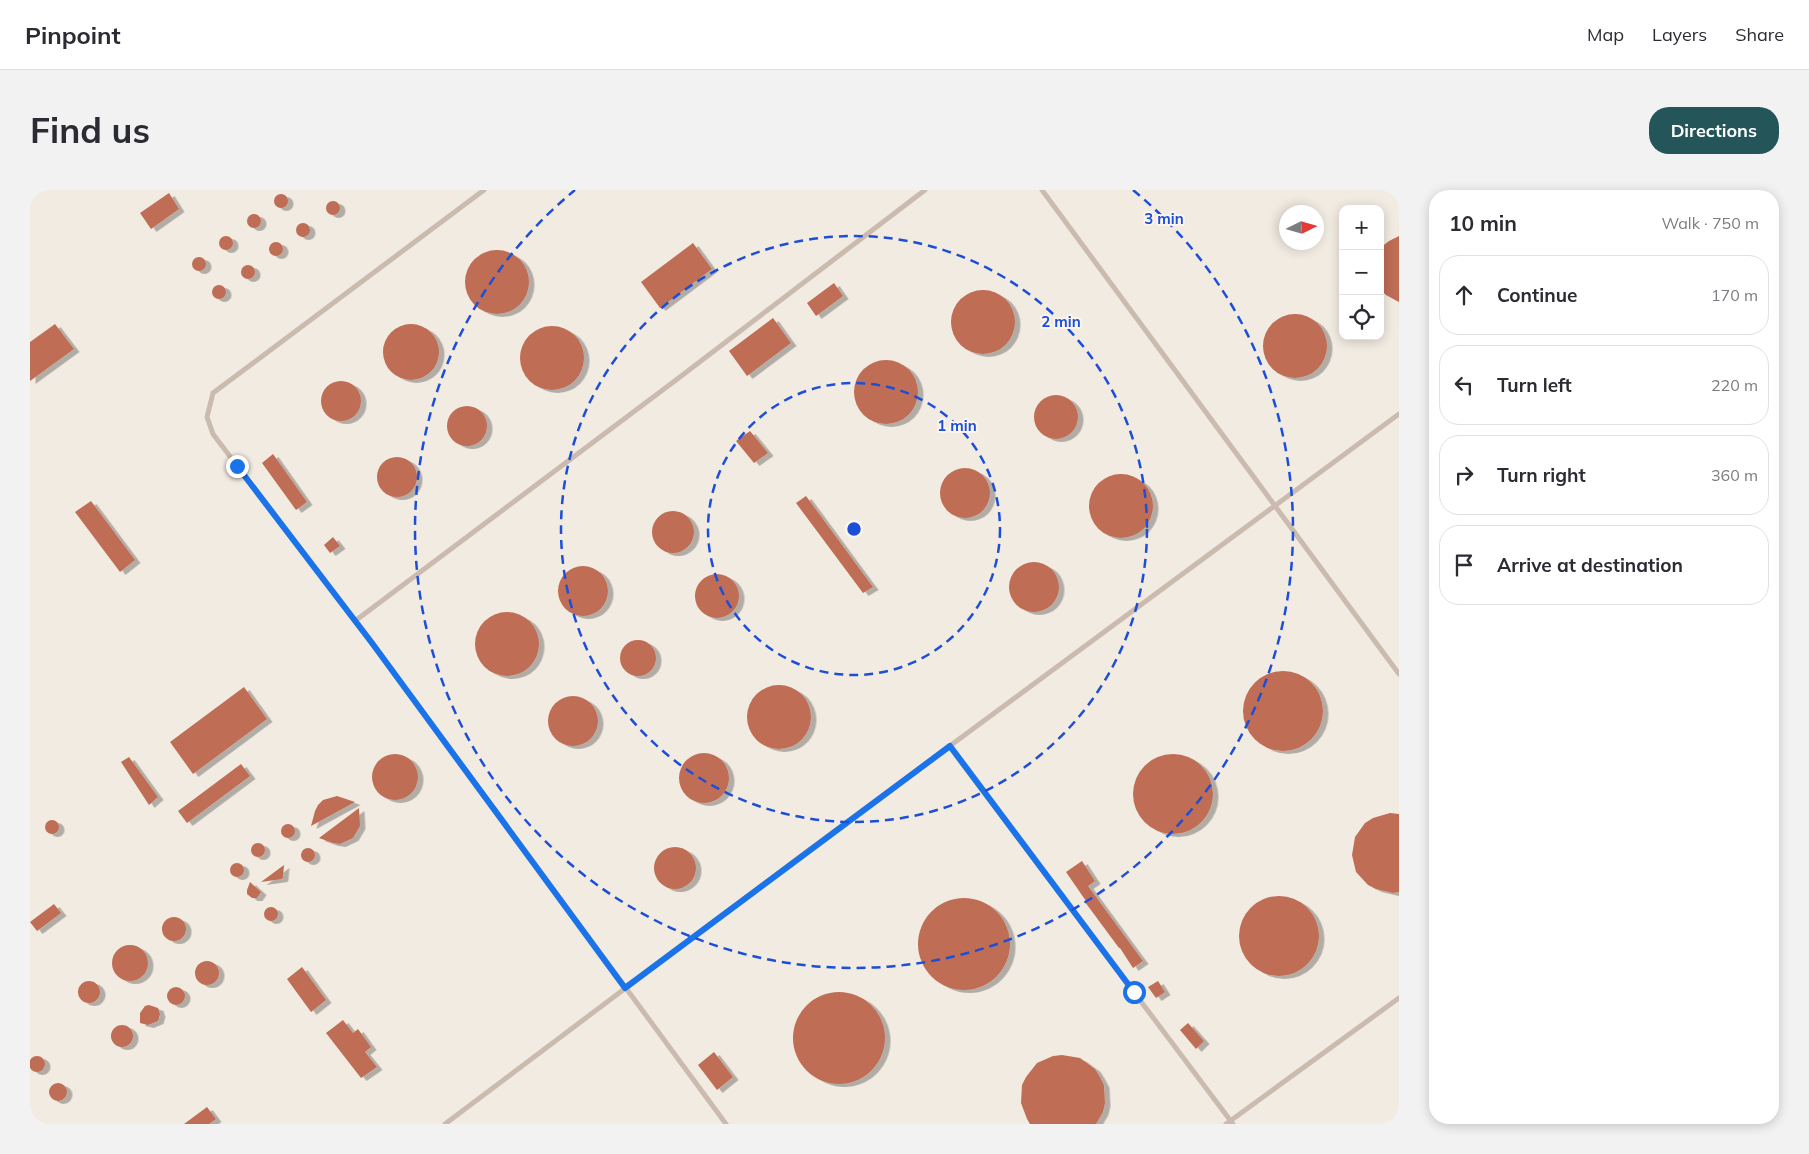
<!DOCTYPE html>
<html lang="en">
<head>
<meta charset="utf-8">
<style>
  body { margin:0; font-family:Mulish,sans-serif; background:#f2f2f3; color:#2b2b33 }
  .controls { position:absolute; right:15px; top:15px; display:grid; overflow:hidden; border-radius:10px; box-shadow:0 2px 12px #0003 }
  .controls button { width:45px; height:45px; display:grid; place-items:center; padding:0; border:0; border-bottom:1px solid #e1e1e2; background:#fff; color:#2b2b33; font:25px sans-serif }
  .compass { position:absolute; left:1249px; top:15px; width:45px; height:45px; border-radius:50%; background:#fff; box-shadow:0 2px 12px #0003; rotate:85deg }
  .stop { position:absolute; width:15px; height:15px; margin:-11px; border:4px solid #1a73e8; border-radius:50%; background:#fff }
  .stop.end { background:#1a73e8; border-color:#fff; box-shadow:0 1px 5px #0008 }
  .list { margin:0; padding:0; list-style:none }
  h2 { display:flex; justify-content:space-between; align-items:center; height:65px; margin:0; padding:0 20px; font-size:21px }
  h2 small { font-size:16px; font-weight:400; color:#7c7c81 }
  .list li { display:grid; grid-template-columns:32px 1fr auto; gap:15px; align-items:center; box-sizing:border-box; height:80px; margin:0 10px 10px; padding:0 10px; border:1px solid #e1e1e2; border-radius:20px }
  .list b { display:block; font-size:19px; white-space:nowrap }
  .list em { font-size:16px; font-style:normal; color:#7c7c81 }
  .icon { flex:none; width:28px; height:28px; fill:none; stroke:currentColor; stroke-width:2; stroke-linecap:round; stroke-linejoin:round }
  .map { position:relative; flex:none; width:1369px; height:934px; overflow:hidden; border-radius:20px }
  header { display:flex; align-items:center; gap:30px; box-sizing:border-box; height:70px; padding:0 25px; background:#fff; border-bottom:1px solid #e1e1e2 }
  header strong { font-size:24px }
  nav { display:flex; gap:28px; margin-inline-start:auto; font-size:18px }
  .intro { display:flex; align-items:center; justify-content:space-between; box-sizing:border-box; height:120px; padding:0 30px }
  h1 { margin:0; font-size:35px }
  .button { padding:12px 22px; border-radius:20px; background:#245659; color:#fff; font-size:18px; font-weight:700 }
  main { display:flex; gap:30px; padding:0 30px }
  aside { flex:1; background:#fff; border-radius:20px; box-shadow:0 2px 12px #0003 }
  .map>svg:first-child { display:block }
  .building { fill:#bf6d54; filter:url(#shadow) }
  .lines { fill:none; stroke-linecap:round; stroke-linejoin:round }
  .lane { stroke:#cabbae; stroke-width:5 }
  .route { stroke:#1a73e8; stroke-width:6 }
  .ring { fill:none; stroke:#1d4ed8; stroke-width:2.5; stroke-dasharray:9 6 }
  .centre { fill:#1d4ed8; stroke:#faf5ef; stroke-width:2.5 }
  .ring-label { font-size:15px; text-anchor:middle; font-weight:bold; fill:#1d4ed8; stroke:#faf5ef; stroke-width:4; stroke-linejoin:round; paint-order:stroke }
</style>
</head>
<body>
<header>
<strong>Pinpoint</strong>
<nav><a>Map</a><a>Layers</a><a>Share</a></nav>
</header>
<div class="intro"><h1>Find us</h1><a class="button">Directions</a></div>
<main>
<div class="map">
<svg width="1369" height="934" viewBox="0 0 1369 934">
  <defs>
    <filter id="shadow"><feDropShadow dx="5.5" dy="3" stdDeviation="0" flood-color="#0004"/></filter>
  </defs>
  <rect width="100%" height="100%" fill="#f2ebe2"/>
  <path class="building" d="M139,3L149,19L121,39L110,23Z
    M244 11a7 7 0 1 1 14 0a7 7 0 1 1-14 0Z
    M296 18a7 7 0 1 1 14 0a7 7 0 1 1-14 0Z
    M217 31a7 7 0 1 1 14 0a7 7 0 1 1-14 0Z
    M266 40a7 7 0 1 1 14 0a7 7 0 1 1-14 0Z
    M1369,46V112L1356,105L1350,99V58L1359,51Z
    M189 53a7 7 0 1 1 14 0a7 7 0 1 1-14 0Z
    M239 59a7 7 0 1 1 14 0a7 7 0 1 1-14 0Z
    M663,53L682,79L630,118L611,92Z
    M435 92a32 32 0 1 1 64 0a32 32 0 1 1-64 0Z
    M162 74a7 7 0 1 1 14 0a7 7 0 1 1-14 0Z
    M211 82a7 7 0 1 1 14 0a7 7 0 1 1-14 0Z
    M804,93L813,106L786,126L777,113Z
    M182 102a7 7 0 1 1 14 0a7 7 0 1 1-14 0Z
    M921 132a32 32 0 1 1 64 0a32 32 0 1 1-64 0Z
    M1233 156a32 32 0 1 1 64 0a32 32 0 1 1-64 0Z
    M743,128L761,153L717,186L699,161Z
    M353 162a28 28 0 1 1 56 0a28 28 0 1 1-56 0Z
    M25,134L44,159L0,191V152Z
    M490 168a32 32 0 1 1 64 0a32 32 0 1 1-64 0Z
    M824 202a32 32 0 1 1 64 0a32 32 0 1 1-64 0Z
    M291 211a20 20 0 1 1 40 0a20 20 0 1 1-40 0Z
    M1004 227a22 22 0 1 1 44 0a22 22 0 1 1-44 0Z
    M417 236a20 20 0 1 1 40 0a20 20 0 1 1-40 0Z
    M720,241L738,263L724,273L706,251Z
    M243,264L277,312L266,320L232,273Z
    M347 287a20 20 0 1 1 40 0a20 20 0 1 1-40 0Z
    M910 303a25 25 0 1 1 50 0a25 25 0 1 1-50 0Z
    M1059 316a32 32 0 1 1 64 0a32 32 0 1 1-64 0Z
    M776,306L843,397L833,403L766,313Z
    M61,311L105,370L90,382L45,322Z
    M622 342a21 21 0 1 1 42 0a21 21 0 1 1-42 0Z
    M303,347L310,356L300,363L294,355Z
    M979 397a25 25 0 1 1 50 0a25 25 0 1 1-50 0Z
    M528 401a25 25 0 1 1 50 0a25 25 0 1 1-50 0Z
    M665 406a22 22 0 1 1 44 0a22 22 0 1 1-44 0Z
    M445 454a32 32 0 1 1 64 0a32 32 0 1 1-64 0Z
    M590 468a18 18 0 1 1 36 0a18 18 0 1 1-36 0Z
    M1213 521a40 40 0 1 1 80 0a40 40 0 1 1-80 0Z
    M717 527a32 32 0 1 1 64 0a32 32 0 1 1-64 0Z
    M214,497L237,529L163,584L140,552Z
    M518 531a25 25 0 1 1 50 0a25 25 0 1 1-50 0Z
    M649 588a25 25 0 1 1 50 0a25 25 0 1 1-50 0Z
    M342 587a23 23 0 1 1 46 0a23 23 0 1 1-46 0Z
    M1103 604a40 40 0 1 1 80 0a40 40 0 1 1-80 0Z
    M99,567L128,607L119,615L91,572Z
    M211,574L220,586L157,633L148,621Z
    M307,606L325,612L281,636L285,621L288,615L293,610Z
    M329,618L330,636L323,648L310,654L303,653L289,648Z
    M1360,623L1369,624V702L1363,703L1346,699L1338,695L1326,682L1322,665L1325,647L1335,633L1343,628Z
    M15 637a7 7 0 1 1 14 0a7 7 0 1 1-14 0Z
    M251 641a7 7 0 1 1 14 0a7 7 0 1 1-14 0Z
    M221 660a7 7 0 1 1 14 0a7 7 0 1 1-14 0Z
    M624 678a21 21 0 1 1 42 0a21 21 0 1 1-42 0Z
    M271 665a7 7 0 1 1 14 0a7 7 0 1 1-14 0Z
    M1052,671L1065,691L1058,696L1113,771L1103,778L1090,758H1089L1055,712L1056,711L1036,682Z
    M200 680a7 7 0 1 1 14 0a7 7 0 1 1-14 0Z
    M254,675L253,687L252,689L231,692Z
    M220,692L231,702L227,708H222L217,704V700Z
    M1209 746a40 40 0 1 1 80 0a40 40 0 1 1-80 0Z
    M888 754a46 46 0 1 1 92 0a46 46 0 1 1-92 0Z
    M24,714L31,723L7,741L0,732Z
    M234 724a7 7 0 1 1 14 0a7 7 0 1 1-14 0Z
    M132 739a12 12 0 1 1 24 0a12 12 0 1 1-24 0Z
    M82 773a18 18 0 1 1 36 0a18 18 0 1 1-36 0Z
    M165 783a12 12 0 1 1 24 0a12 12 0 1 1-24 0Z
    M272,777L296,810L281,822L257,789Z
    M48 802a11 11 0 1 1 22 0a11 11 0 1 1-22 0Z
    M1128,791L1135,802L1126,808L1118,797Z
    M137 806a9 9 0 1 1 18 0a9 9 0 1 1-18 0Z
    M763 848a46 46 0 1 1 92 0a46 46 0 1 1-92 0Z
    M119,815L128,818L130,824L128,831L118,835L110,833V823L115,816Z
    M313,830L323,843L328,839L341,857L335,862L347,877L331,888L296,843Z
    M1158,833L1174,851L1166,859L1150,840Z
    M81 846a11 11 0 1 1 22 0a11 11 0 1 1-22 0Z
    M684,862L703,887L687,900L668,875Z
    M1032,865L1050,868L1065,879L1070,887L1074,895L1075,913L1073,922L1066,934H1000L997,929L991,913L992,895L996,887L1007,873L1023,866Z
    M-1 874a8 8 0 1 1 16 0a8 8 0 1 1-16 0Z
    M19 902a9 9 0 1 1 18 0a9 9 0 1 1-18 0Z
    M177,917L186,929L179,934H154Z"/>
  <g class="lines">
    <path class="lane" d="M454,0L183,203L177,227L183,244L342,453L696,934
      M1012,0L1369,484
      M325,431L646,190L895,0
      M919,556L1203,934
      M415,934L779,660L1369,224
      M1196,934L1369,808"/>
  </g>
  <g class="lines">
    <path class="route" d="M207,276L342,453L595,798L920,556L1104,802"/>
  </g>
  <g class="ring">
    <circle cx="824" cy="339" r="146"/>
    <circle cx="824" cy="339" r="293"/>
    <path d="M1103 0A439 439 0 1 1 545 0"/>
  </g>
  <circle cx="824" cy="339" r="8" class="centre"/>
  <g class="ring-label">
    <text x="1134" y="34">3 min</text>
    <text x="1031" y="137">2 min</text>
    <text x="927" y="241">1 min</text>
  </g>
</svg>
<div class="controls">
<button>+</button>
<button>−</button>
<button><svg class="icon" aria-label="locate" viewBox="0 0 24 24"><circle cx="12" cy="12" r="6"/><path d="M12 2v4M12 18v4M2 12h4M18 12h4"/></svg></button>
</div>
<svg class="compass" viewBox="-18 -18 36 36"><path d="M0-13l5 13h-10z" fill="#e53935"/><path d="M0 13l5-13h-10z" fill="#7c7c81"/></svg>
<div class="stop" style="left:1104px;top:802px"></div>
<div class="stop end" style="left:207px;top:276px"></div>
</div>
<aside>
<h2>10 min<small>Walk · 750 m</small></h2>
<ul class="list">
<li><svg class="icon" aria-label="ahead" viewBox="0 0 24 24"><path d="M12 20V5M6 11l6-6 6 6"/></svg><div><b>Continue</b></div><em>170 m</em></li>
<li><svg class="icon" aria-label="left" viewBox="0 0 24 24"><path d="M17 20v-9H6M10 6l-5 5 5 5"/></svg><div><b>Turn left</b></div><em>220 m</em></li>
<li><svg class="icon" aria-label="right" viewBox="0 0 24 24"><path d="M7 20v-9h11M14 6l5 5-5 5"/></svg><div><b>Turn right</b></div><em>360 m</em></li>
<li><svg class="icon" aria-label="arrive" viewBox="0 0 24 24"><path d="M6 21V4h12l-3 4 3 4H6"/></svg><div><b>Arrive at destination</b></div></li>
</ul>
</aside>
</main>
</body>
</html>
